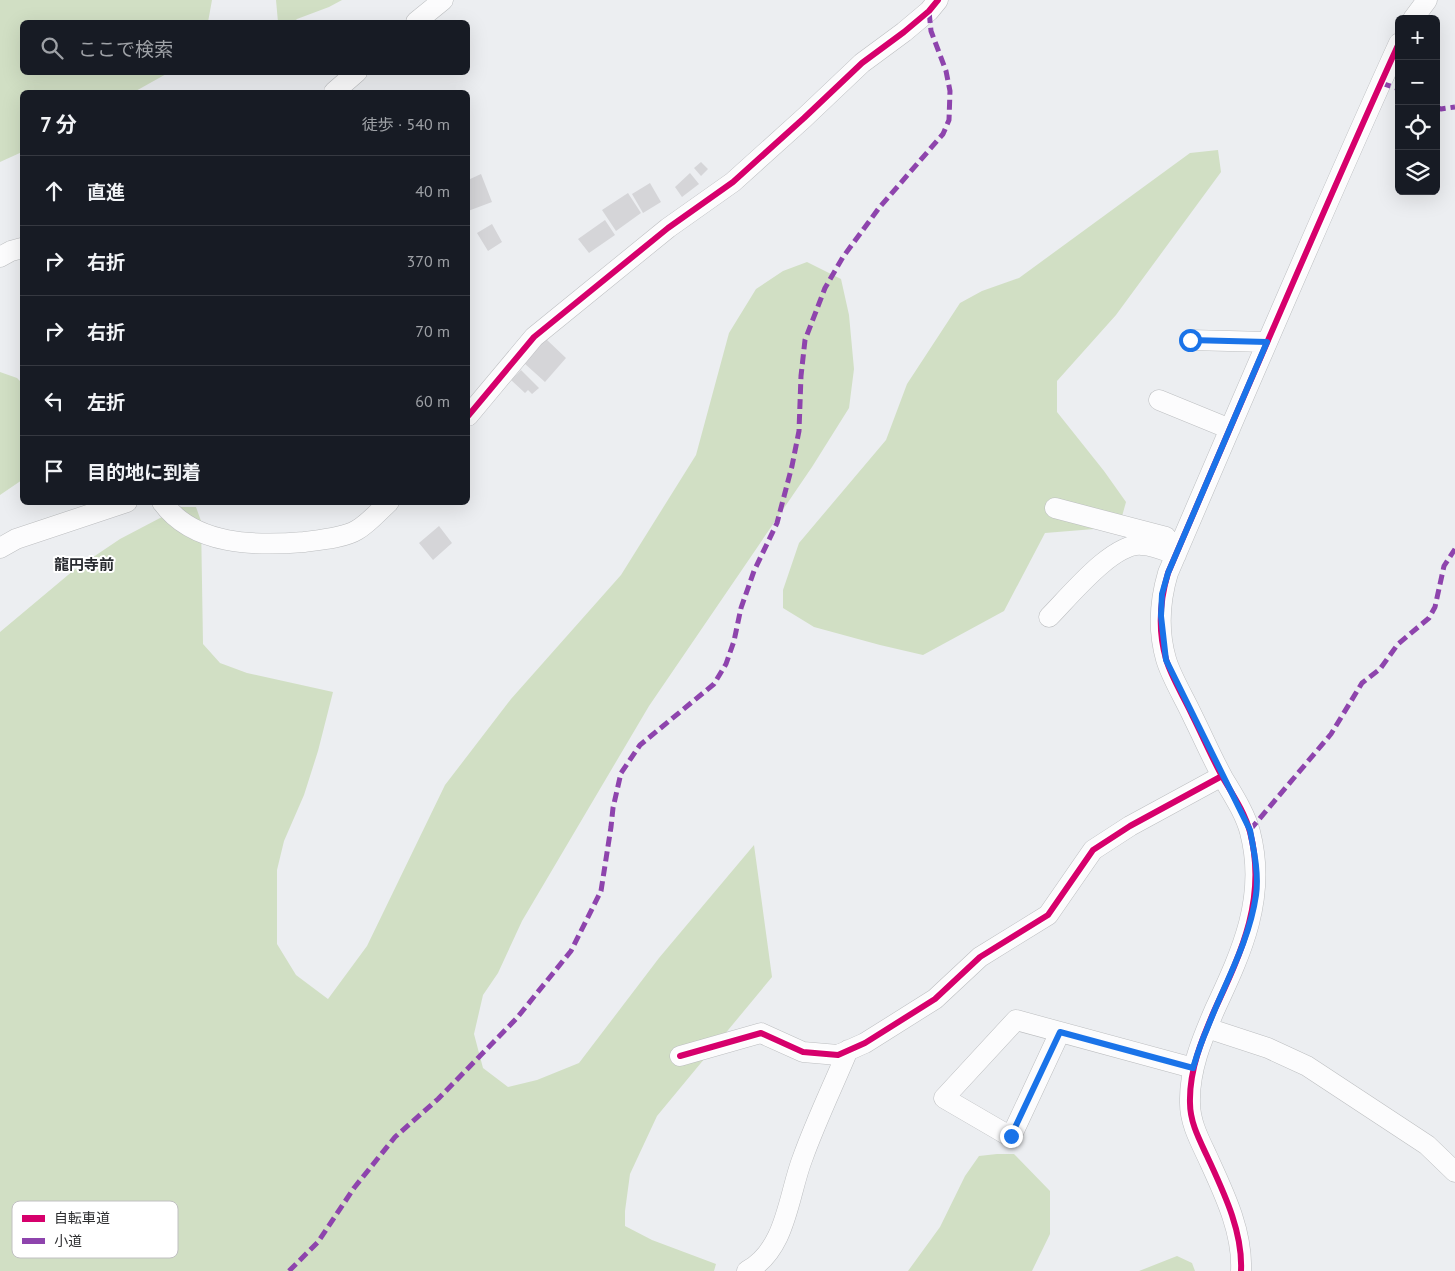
<!DOCTYPE html>
<html lang="ja">
<head>
<meta charset="utf-8">
<style>
  body { margin:0; font-family:"PT Sans","Noto Sans JP",sans-serif; background:#20242c; color:#f1f3f6 }
  .controls { position:absolute; right:15px; top:15px; display:grid; overflow:hidden; border-radius:8px; box-shadow:0 5px 20px #0002 }
  .controls button { width:45px; height:45px; display:grid; place-items:center; padding:0; border:0; border-bottom:1px solid #363941; background:#171b24; color:#f1f3f6; font:25px sans-serif }
  .stop { position:absolute; width:15px; height:15px; margin:-11px; border:4px solid #1a73e8; border-radius:50%; background:#fff }
  .stop.end { background:#1a73e8; border-color:#fff; box-shadow:0 1px 5px #0008 }
  .list { margin:0; padding:0; list-style:none }
  h2 { display:flex; justify-content:space-between; align-items:center; height:65px; margin:0; padding:0 20px; font-size:21px }
  h2 small { font-size:16px; font-weight:400; color:#9ea1a6 }
  .list li { display:grid; grid-template-columns:32px 1fr auto; gap:15px; align-items:center; box-sizing:border-box; height:70px; padding:0 20px; border-top:1px solid #363941 }
  .list b { display:block; font-size:19px; white-space:nowrap }
  .list em { font-size:16px; font-style:normal; color:#9ea1a6 }
  .icon { flex:none; width:28px; height:28px; fill:none; stroke:currentColor; stroke-width:2; stroke-linecap:round; stroke-linejoin:round }
  .map { position:relative; flex:none; width:1455px; height:1271px; overflow:hidden }
  .search { position:absolute; background:#171b24; box-shadow:0 5px 20px #0002; left:20px; top:20px; width:450px; height:55px; display:flex; align-items:center; gap:12px; box-sizing:border-box; padding:0 18px; border-radius:8px; color:#9ea1a6; font-size:19px }
  .panel { position:absolute; background:#171b24; box-shadow:0 5px 20px #0002; left:20px; top:90px; width:450px; height:415px; border-radius:8px }
  .map>svg:first-child { display:block }
  .green { fill:#d1dfc4 }
  .building { fill:#d5d5d8 }
  .lines { fill:none; stroke-linecap:round; stroke-linejoin:round }
  .minor-casing { stroke:#bcbec0; stroke-width:21 }
  .minor { stroke:#fcfcfd; stroke-width:20 }
  .quiet { stroke:#8e44ad; stroke-width:5; stroke-dasharray:10 5; stroke-linecap:butt }
  .cycleway-casing { stroke:#fff; stroke-width:9 }
  .cycleway { stroke:#d6006c; stroke-width:6 }
  .route { stroke:#1a73e8; stroke-width:6 }
  .labels { text-anchor:middle; stroke-width:4; stroke-linejoin:round; paint-order:stroke }
  .quarter-label { font-size:15px; font-weight:bold; fill:#292b30; stroke:#fff }
  .key { fill:#fff; stroke:#c0c0c1; stroke-width:1 }
  .key-label { font-size:14px; fill:#2d2e30 }
</style>
</head>
<body>
<div class="map">
<svg width="1455" height="1271" viewBox="0 0 1455 1271">
  <rect width="100%" height="100%" fill="#eceef1"/>
  <path class="green" d="M0,0H212L208,22H22V72L168,73L134,92H22V152L0,162Z
    M276,0H342L329,7L297,19L294,22H278Z
    M1218,150L1221,172L1116,315L1057,381V412L1104,471L1126,502L1119,527L1045,533L1004,611L923,655L880,645L814,627L783,608V590L799,543L886,440L907,384L960,303L982,291L1019,278L1190,153Z
    M807,262L841,279L849,315L854,369L849,408L812,467L649,706L522,921L498,973L483,995L474,1034L483,1068L508,1087L537,1080L579,1063L659,958L754,845L772,977L657,1116L630,1174L625,1211V1226L652,1240L716,1264L714,1271H0V632L74,570L120,539L181,507H196L201,521L203,644L220,663L247,673L333,692L318,751L304,795L284,841L277,870V944L296,975L328,999L367,946L445,785L511,699L621,575L696,455L729,333L756,289L783,271Z
    M0,372L17,378L22,383V480L0,495Z
    M997,1154H1014L1050,1191V1234L1032,1271H908L940,1227L965,1176L979,1156Z
    M1177,1256L1192,1263L1195,1271H1139Z"/>
  <path class="building" d="M701,162L708,169L701,176L694,168Z
    M690,173L699,184L682,197L675,187Z
    M481,174L492,202L468,211V180Z
    M650,183L661,202L643,213L632,194Z
    M628,193L641,213L616,231L602,210Z
    M605,220L615,235L589,253L578,239Z
    M492,224L502,242L488,251L477,233Z
    M546,339L566,358L545,382L524,363Z
    M521,370L539,388L532,394L528,390L525,393L511,380Z
    M439,526L452,543L433,560L419,543Z"/>
  <g class="lines">
    <defs>
      <path id="minor" d="M1413,19L1427,0
        M416,22L443,0
        M334,92L357,72
        M0,257L11,251L22,248
        M1190,340L1267,342
        M1159,400L1230,429
        M468,416L534,337L668,228L733,182L804,118L862,63L904,32L929,11L938,0
        M162,502C194,546 256,546 304,542C319,540 344,538 357,530C368,524 379,511 389,502
        M1055,508L1166,537
        M0,548L16,539L127,502
        M1049,617C1069,597 1113,542 1142,545C1153,545 1166,551 1176,555
        M1207,1028L1268,1048L1307,1066L1427,1145L1455,1172
        M1060,1032L1011,1137L944,1098L1016,1020L1193,1068
        M680,1056L761,1033L803,1052L838,1055L865,1043L935,999L980,957L1048,915L1093,850L1130,826L1222,776
        M747,1271C787,1249 788,1195 803,1157C816,1121 833,1086 848,1050
        M1241,1271C1243,1231 1223,1191 1207,1156C1199,1139 1190,1122 1190,1103C1189,1070 1202,1039 1215,1009C1242,951 1267,897 1250,832C1245,813 1233,795 1223,778C1212,758 1203,737 1193,717C1185,699 1171,677 1166,659C1158,631 1160,600 1168,573C1244,396 1319,219 1399,43"/>
    </defs>
    <use href="#minor" class="minor-casing"/>
    <use href="#minor" class="minor"/>
    <path class="quiet" d="M1381,83L1399,89
      M1436,107L1441,109L1455,107
      M1250,830L1331,734L1362,683L1380,669L1398,644L1429,618L1435,607L1444,566L1455,549
      M289,1271L318,1242L354,1188L395,1137L438,1099L516,1019L571,951L601,891L611,827L613,808L621,773L640,745L714,684L726,664L734,641L741,608L754,571L777,523L792,466L799,431L801,376L805,340L825,288L843,257L879,208L943,134L949,120L950,91L946,71L931,31L929,11"/>
    <defs>
      <path id="cycleway" d="M468,416L534,337L668,228L733,182L804,118L862,63L904,32L929,11L938,0
        M680,1056L761,1033L803,1052L838,1055L865,1043L935,999L980,957L1048,915L1093,850L1130,826L1222,776
        M1241,1271C1243,1231 1223,1191 1207,1156C1199,1139 1190,1122 1190,1103C1189,1070 1202,1039 1215,1009C1242,951 1267,897 1250,832C1245,813 1233,795 1223,778C1212,758 1203,737 1193,717C1185,699 1171,677 1166,659C1158,631 1160,600 1168,573C1244,396 1319,219 1399,43"/>
    </defs>
    <use href="#cycleway" class="cycleway-casing"/>
    <use href="#cycleway" class="cycleway"/>
  </g>
  <g class="lines">
    <path class="route" d="M1011,1136L1060,1032L1193,1068C1197,1055 1201,1042 1207,1029C1224,984 1249,943 1256,895C1259,874 1254,851 1250,830L1166,660L1161,616L1162,594L1168,573L1267,342L1190,340"/>
  </g>
  <g class="labels">
    <g class="quarter-label">
      <text x="84" y="570">龍円寺前</text>
    </g>
  </g>
  <rect x="12" y="1201" width="166" height="57" rx="8" class="key"/>
  <rect x="22" y="1215" width="23" height="7" fill="#d6006c"/>
  <rect x="22" y="1238" width="23" height="6" fill="#8e44ad"/>
  <g class="key-label">
    <text x="54" y="1223">自転車道</text>
    <text x="54" y="1246">小道</text>
  </g>
</svg>
<div class="controls">
<button>+</button>
<button>−</button>
<button><svg class="icon" aria-label="locate" viewBox="0 0 24 24"><circle cx="12" cy="12" r="6"/><path d="M12 2v4M12 18v4M2 12h4M18 12h4"/></svg></button>
<button><svg class="icon" aria-label="layers" viewBox="0 0 24 24"><path d="M12 4l9 5-9 5-9-5zM3 14l9 5 9-5"/></svg></button>
</div>
<div class="stop" style="left:1190px;top:340px"></div>
<div class="stop end" style="left:1011px;top:1136px"></div>
<div class="search"><svg class="icon" aria-label="search" viewBox="0 0 24 24"><circle cx="10" cy="10" r="6"/><path d="M15 15l6 6"/></svg>ここで検索</div>
<section class="panel">
<h2>7 分<small>徒歩 · 540 m</small></h2>
<ul class="list">
<li><svg class="icon" aria-label="ahead" viewBox="0 0 24 24"><path d="M12 20V5M6 11l6-6 6 6"/></svg><div><b>直進</b></div><em>40 m</em></li>
<li><svg class="icon" aria-label="right" viewBox="0 0 24 24"><path d="M7 20v-9h11M14 6l5 5-5 5"/></svg><div><b>右折</b></div><em>370 m</em></li>
<li><svg class="icon" aria-label="right" viewBox="0 0 24 24"><path d="M7 20v-9h11M14 6l5 5-5 5"/></svg><div><b>右折</b></div><em>70 m</em></li>
<li><svg class="icon" aria-label="left" viewBox="0 0 24 24"><path d="M17 20v-9H6M10 6l-5 5 5 5"/></svg><div><b>左折</b></div><em>60 m</em></li>
<li><svg class="icon" aria-label="arrive" viewBox="0 0 24 24"><path d="M6 21V4h12l-3 4 3 4H6"/></svg><div><b>目的地に到着</b></div></li>
</ul>
</section>
</div>
</body>
</html>
